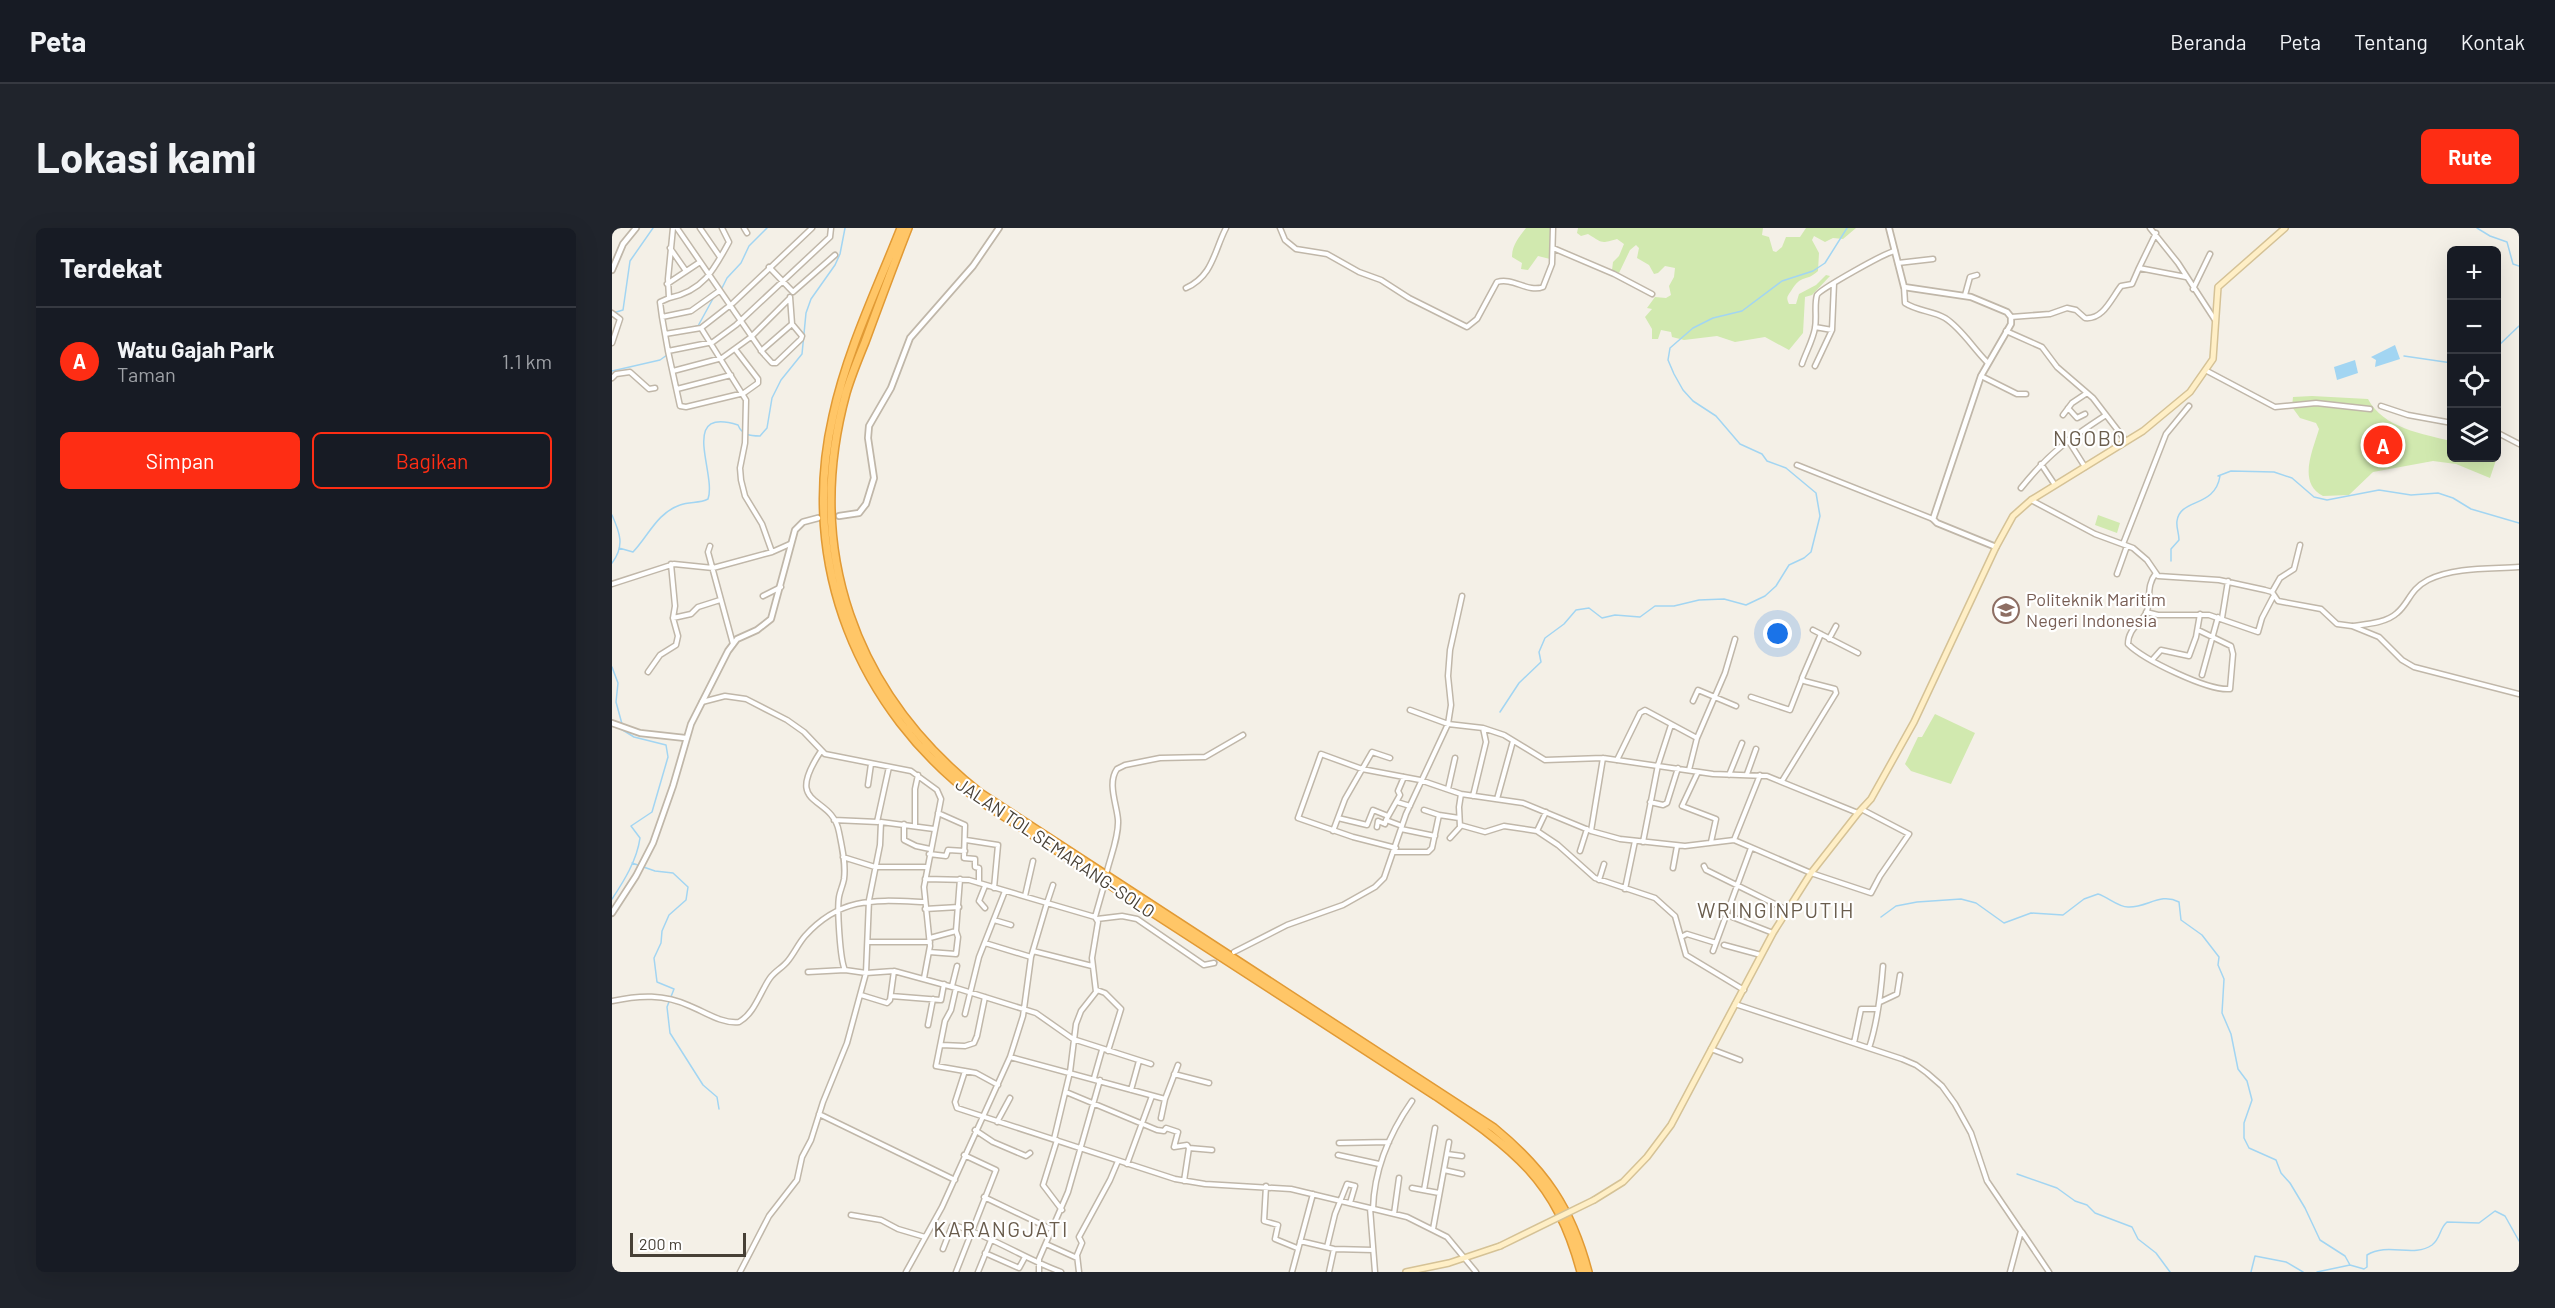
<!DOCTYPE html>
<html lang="id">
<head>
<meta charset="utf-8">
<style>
  body { margin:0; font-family:Barlow,sans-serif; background:#20242c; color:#f1f3f6 }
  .controls { position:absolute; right:18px; top:18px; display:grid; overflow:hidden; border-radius:9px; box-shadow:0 6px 24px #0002 }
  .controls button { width:54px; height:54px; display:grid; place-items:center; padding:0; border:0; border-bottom:2px solid #363941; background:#171b24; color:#f1f3f6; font:30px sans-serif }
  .scale { position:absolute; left:18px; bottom:15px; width:116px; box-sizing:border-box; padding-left:6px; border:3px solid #474036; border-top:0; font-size:16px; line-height:21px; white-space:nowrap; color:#474036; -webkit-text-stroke:4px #fff; paint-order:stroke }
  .you { position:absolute; left:1166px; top:406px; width:21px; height:21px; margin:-15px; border:4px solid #fff; border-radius:50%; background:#1a73e8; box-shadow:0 0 0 9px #1a73e833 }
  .badge { display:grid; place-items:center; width:39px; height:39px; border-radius:50%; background:#fe2d14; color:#fff; font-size:20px; font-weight:700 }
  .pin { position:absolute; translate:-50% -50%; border:3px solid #fff; box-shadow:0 2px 6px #0006 }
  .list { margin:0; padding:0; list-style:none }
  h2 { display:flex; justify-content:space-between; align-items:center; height:78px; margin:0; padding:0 24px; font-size:26px }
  h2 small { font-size:20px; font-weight:400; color:#9ea1a6 }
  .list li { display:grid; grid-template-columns:39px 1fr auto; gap:18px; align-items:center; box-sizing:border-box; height:108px; padding:0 24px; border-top:2px solid #363941 }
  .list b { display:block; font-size:22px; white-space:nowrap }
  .list p { margin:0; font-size:20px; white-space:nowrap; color:#9ea1a6 }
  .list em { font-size:20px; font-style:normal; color:#9ea1a6 }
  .actions { display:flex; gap:12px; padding:18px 24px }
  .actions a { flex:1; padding:14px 0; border:2px solid #fe2d14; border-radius:9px; text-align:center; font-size:21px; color:#fe2d14 }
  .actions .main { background:#fe2d14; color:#fff }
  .icon { flex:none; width:33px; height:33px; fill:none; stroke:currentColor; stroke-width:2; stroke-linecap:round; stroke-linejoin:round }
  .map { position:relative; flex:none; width:1907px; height:1044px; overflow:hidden; border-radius:9px }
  header { display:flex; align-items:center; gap:36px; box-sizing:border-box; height:84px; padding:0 30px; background:#171b24; border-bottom:2px solid #363941 }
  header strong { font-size:28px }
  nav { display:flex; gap:33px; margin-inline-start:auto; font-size:21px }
  .intro { display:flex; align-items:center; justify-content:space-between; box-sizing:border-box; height:144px; padding:0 36px }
  h1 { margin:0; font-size:42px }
  .button { padding:15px 27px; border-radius:9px; background:#fe2d14; color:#fff; font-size:21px; font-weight:700 }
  main { display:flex; gap:36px; padding:0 36px }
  aside { flex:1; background:#171b24; border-radius:9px; box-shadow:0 6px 24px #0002 }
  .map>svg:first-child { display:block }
  .green { fill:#d1e9af }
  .water { fill:#a2d5f2 }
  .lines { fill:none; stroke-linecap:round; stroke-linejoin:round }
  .stream { stroke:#a2d5f2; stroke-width:1.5 }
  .minor-tunnel { stroke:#d1cdc4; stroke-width:4; stroke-dasharray:4 2; stroke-linecap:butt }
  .minor-casing { stroke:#c0b7a9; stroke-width:7 }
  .tertiary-casing { stroke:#c0b7a9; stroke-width:8 }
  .secondary-casing { stroke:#d5c296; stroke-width:8 }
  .motorway-casing { stroke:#e19a35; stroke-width:10 }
  .minor { stroke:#fff; stroke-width:4 }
  .tertiary { stroke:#fff; stroke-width:4.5 }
  .secondary { stroke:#ffefc6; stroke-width:5 }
  .motorway { stroke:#ffc667; stroke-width:7 }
  .secondary-bridge-casing { stroke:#d5c296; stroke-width:8; stroke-linecap:butt }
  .secondary-bridge { stroke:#ffefc6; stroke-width:5 }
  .labels { text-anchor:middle; stroke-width:4.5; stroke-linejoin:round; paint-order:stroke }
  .education-label { font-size:18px; fill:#785e54; stroke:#fff; text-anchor:start }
  .street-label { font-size:18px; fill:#474036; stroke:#fff }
  .quarter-label { font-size:21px; letter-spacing:1.5px; fill:#6a5d4d; stroke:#fff }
</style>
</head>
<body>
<header>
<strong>Peta</strong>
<nav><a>Beranda</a><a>Peta</a><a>Tentang</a><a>Kontak</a></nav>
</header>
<div class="intro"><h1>Lokasi kami</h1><a class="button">Rute</a></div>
<main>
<aside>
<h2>Terdekat<small></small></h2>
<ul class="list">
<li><span class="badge">A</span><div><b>Watu Gajah Park</b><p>Taman</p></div><em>1.1 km</em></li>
</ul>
<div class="actions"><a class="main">Simpan</a><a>Bagikan</a></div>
</aside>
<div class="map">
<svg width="1907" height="1044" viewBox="0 0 1907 1044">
  <rect width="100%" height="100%" fill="#f4f0e7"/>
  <path class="green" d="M914,0H938V31L926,28L916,42L909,41L910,35L900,29C900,17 907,9 914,0Z
    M966,0H1151L1150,7L1157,9L1161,23L1164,24L1170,19L1174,9H1188L1194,0H1244L1231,11L1221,10L1213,14L1202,8L1200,12L1207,25L1206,43C1193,55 1190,45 1179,63C1175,69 1174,69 1177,76H1184L1187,66L1204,57L1214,47L1218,48L1200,67L1193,69L1191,105L1177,122L1153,109L1123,114L1105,108L1072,112L1060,109L1059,104L1049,102L1046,111H1040V101L1033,89L1040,81L1035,80L1043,69L1054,70L1059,67L1057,58L1062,49L1063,40L1053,38L1046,45L1042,46L1037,37L1025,30L1027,20L1024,17L1018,22L1007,45L1000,42L1001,34L1007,28L1012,16L1005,11C988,16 991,15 976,6L969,8L965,5Z
    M1700,168L1756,171C1771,200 1811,206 1839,213L1840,230H1884L1886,226L1878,250L1844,236L1821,233L1761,244L1737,267L1711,268C1685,255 1701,222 1707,201L1704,195L1688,190L1680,179L1681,169Z
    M1486,287L1508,295L1505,305L1483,297Z
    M1323,486L1363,505L1339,556L1299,543L1293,536L1306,509H1310Z"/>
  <path class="water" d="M1783,117L1788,131L1763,139L1764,132L1759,129Z
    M1743,132L1746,145L1725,152L1722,139Z"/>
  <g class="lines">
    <path class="stream" d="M1865,0L1878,8L1895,14L1901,36L1907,38
      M109,62L115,50L129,35L137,18L155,0
      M1,85L11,82L18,33L41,0
      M82,99L86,98L103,67
      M1884,120L1907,98
      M1792,128L1840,135
      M0,143L48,132L55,127
      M0,287C8,305 13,318 0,335
      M7,320L21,324C37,307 45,285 68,277C78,273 87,276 96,271C105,246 66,178 126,197C130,207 138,208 148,208L155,200L160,170L169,152L190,126L194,85L199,71L223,37L228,26L233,0
      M1559,333V321L1567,312C1567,305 1564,299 1565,293C1568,270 1603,280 1608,248H1606L1619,243L1662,244L1680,250L1702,269L1715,272L1767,262L1799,267L1826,265L1841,270L1859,281L1907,295
      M0,439L6,455L4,474L10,496
      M888,484L907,455L929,434L927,424L933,410L952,396L964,382L977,380L990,390L1003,387L1028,389L1043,378H1062L1087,372L1112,371L1134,377L1153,368L1164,358L1177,337L1192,330L1199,324L1208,288L1204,265L1174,240L1155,233L1150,226L1128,216L1104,188L1081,173L1071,162L1062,146L1056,132L1058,120L1081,100L1101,90L1130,83L1170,53L1201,43L1213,35L1235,0
      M20,635L43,643L61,645L76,659L74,672L57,687L50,703L49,715L42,730L45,754L62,761L55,779L58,805L91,857L105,869L107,881
      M0,671C12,653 25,632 28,610L19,598L40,584L56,529L54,517L22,509L9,501
      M1269,689L1284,678L1305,674L1349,671L1364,675L1392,695L1419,685L1451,687L1472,671L1486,666C1496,669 1506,679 1516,679C1535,680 1548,664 1567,674L1569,692L1590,707L1607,729L1606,737L1612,751L1610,785L1619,806L1626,841L1635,853L1640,872L1632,895V910L1637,920L1664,932L1669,945L1678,955L1693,980L1708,1012L1733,1028L1738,1037
      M1405,946L1445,960L1463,973L1475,977L1483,985L1520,999L1526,1011L1544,1025L1558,1044
      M1639,1044L1643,1028L1674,1034L1691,1044
      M1705,1044L1738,1037L1752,1041L1755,1039V1027C1776,1014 1801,1030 1820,1017C1829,1010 1827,1001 1835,994L1867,995L1883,983L1893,988L1907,1013"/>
    <path class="minor-tunnel" d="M602,735L622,724"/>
    <defs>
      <path id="minor" d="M61,0L56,51L57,70C91,63 102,42 117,14L110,0
        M65,0L151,125L160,135H164L189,111L190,108L180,96
        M88,0L108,29
        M132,0L135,5
        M668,0L673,12L684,21L715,26L747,44L769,52L797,70L855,99L865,91L885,54C901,49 916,65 931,59L940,36L941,0
        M1538,0L1566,35L1603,92
        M58,20L74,43
        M941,20L1002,46L1040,66
        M1286,35L1321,31
        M157,39L181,64L223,27
        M1527,40L1544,5
        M55,56L88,34
        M1292,59L1293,75C1305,83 1321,83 1333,90C1349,100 1361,120 1375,134
        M574,60C601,48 602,23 614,0
        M1581,61L1598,26
        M1353,67L1358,49L1365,47
        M0,85L8,91L0,115
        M50,89L48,74L57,70
        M1399,89L1438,86L1455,80L1464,82L1473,90C1491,92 1499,71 1509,58L1520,56L1527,40L1574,49
        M1203,99L1220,102
        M1394,103L1430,119L1445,139L1481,170L1514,213
        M53,106L50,89L79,83L107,63
        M123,121L146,151V155L132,165L74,179L68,178L56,123L101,114L124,97L218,9L219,0
        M56,123L53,106L89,100
        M149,123L180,96L178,69
        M1190,136C1194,124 1201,112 1203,100C1205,89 1202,77 1205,67C1207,62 1274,24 1283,23
        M1203,138L1220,102L1222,55
        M61,143L110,130L139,109L178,70
        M1595,143L1663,179L1704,175L1758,181
        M1369,148L1405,166H1414
        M0,150L4,146L18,144L37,161L43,160
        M65,161L119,147
        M1769,178L1796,187L1840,195
        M1456,180L1465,190L1473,186
        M1451,187L1460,175L1475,165
        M1884,204L1907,216
        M1456,212L1473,239
        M1429,236L1443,257
        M1185,237L1321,291
        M1409,260C1437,225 1457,211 1494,187
        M1419,272L1483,306L1521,320L1535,332L1546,348L1607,352L1653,362L1660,364L1666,373L1709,381L1725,396L1740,398L1767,409L1790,432L1802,439L1907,466
        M1511,316L1554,206L1577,178
        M98,318L96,324L121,416
        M160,324L178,316
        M59,336L63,378L61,390L79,386L86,379L108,372
        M1544,345C1534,358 1539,369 1535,383C1530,395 1516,400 1516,416C1532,432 1596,463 1618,461L1621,426L1619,418L1586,402
        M1505,346L1515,318
        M0,356L62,336L101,340L160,324L150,296L133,268L129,252L128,240L133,215L134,172L89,100L121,75L200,0
        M1660,364L1668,350L1682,341L1688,317
        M151,368L169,359
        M1534,384L1546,387H1597L1646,404L1650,390L1661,369
        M1610,390L1616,353
        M1741,398C1755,396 1774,395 1785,385C1798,374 1797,362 1816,352C1842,339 1878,341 1907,339
        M1201,402L1246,425
        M1217,411L1224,398
        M1541,431L1549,422L1577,428L1584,409L1588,386
        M36,444L48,427L64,417L66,408L61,390
        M1590,447L1606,389
        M1139,469L1178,482L1190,451
        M1081,473L1086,462L1124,478
        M90,474L113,468L134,471L175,492L192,504L213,526L299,543L325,562L329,571L312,659L318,718L312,750
        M798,482L836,496L871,500L874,514L861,568
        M871,500L892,507L933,532L991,530L1101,546L1155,548L1246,585
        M209,523C170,582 220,565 227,604C230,619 234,636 232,651C231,657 228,663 227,669C225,681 228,732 233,742L254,745L282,743L344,760L424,785L461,811L539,836
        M1005,532L1028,485L1033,482L1085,510
        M1077,542L1085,510L1113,445L1123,411
        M1086,544L1070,578L1104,591L1099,614
        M1135,546L1144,521
        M1117,547L1130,515
        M1170,553L1224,465L1223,461L1192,453L1190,450L1209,406
        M256,557L259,536
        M836,561L843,530
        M885,571L901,513
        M785,574L798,578
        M1038,574L1051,577L1055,575L1066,540
        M812,582L827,587
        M326,585L353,597L352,630L363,631V639L367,640V655
        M726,590L755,597L761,582L776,588
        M222,592L266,594
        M265,594L277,539
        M292,596V612L304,618L318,621
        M848,597L873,604L892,598L925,603L946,617L983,650L1043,670L1063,688L1074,727L1132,762
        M303,598V561L306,547
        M790,598L774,592L788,567L786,563L792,549
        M765,599L766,593L773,596L774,592
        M789,601L823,608
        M721,603L733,571L760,524L778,530
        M925,603L934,584
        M979,603L991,530
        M838,610L848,599L847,579L849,566
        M354,612L386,617L382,660
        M1122,612L1148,547
        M1031,614L1046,537L1059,497
        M784,620L741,609L686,590L709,526L750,541L808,552L849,566L911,575L979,603L1008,611L1073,618L1122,612L1199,645L1259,665L1268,648L1297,606L1251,582
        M968,623L975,601
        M783,624H816L820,620L827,587L847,590
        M317,626L334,628L336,622L353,623
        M231,629L263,639H315
        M1092,638L1094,642L1175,682
        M1061,640L1065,618
        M495,643C499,627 507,608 506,592C505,577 495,555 505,541L513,537L548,530L593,529L631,507
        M987,652L992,636
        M441,657L435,675L483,689L486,694L480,730L484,764L469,783L464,796L458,844L442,911
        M373,658L367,673L373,680
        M1013,661L1023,613
        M413,668L421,633
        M313,681L347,679
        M1110,685L1161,705
        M483,689L491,661
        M485,691L510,688L525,691L592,737L602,735
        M382,692L399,697
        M1069,709L1075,706L1104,715
        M318,710L344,703L348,651
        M256,714H318
        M373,715L419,729
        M1112,717L1149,727
        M421,723L480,738
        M1101,723L1139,620
        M317,724L344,726L346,709L344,703
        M622,724L675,697L731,677L763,659L772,650L794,586L836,496L839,477L836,448L838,422L850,368
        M196,744L233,742
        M340,758L345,738
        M344,760L339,782L333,793L324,838L364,845L386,857
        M485,762L493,765L509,781L496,823
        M249,767L275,775L278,772L282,743
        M279,768L329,772L332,756
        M0,773C28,767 52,766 78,778C93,784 110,796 127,794C143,785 148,764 158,750C163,743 170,740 175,734C182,726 186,716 193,708C229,668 264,672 312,674
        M1268,774L1285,766L1288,747
        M1123,776L1290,831L1304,837L1315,845L1330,858L1343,876L1359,905L1375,953L1409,1003L1398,1044
        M353,786L367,729L393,663
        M316,797L321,771
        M1242,815L1249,781H1264
        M329,817L353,818L362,815L365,808L373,769
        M1257,820C1265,796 1269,764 1271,738
        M1099,821L1128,832
        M398,829L553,871L566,837
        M353,843L343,874L345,880L563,951L593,956L679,961L795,989L835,1009L864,1044
        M562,846L597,855
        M482,850L490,822
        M519,862L527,833
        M454,864L545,902L552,903L554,900L566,904L562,919L575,917L577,920L572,953
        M207,886L343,952
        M549,890L553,871
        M385,894L398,870
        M363,902L381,914L414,928L418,925
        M445,912L431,957L450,982
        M727,915L777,914
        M577,920L600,922
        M835,926L850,928
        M726,927L767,936
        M515,936L540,868
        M832,942L850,946
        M654,958L652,993L666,997L663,1011L685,1020
        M800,960L827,965
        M812,962L823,900
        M372,969L441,1002
        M758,980L763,1044
        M761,981C762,941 777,906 800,873
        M782,986L787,950
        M239,987L269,992L286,1001L313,1009
        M821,1001L837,914
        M1410,1004L1437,1044
        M688,1013L722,1021L761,1022
        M434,1016L465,1030
        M715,1019L723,986L735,956L743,958L738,975
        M331,1021L340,998H345C381,1009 413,1031 449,1044
        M373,1025L407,1040L413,1029
        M128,1044L157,988L185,952L190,929L199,912L211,874L235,815L254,745L257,672L268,617L269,594L322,601
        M294,1044L330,979L398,829L411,788L419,729L435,675L357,652L313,651
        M344,1044L384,942L352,927
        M366,1044L379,1012
        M427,1044V1031L456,964L488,852
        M467,1044L465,1027L470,1015L467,1009L498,952L506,933
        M680,1044L701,966
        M717,1044L722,1021"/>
      <path id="tertiary" d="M1277,0L1292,59L1359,69L1395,84L1399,89V96L1369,148L1321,291L1325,295L1384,319
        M0,42L11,16L24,0
        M227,288L247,285L254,276L262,250L256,210L257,198L279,160L298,110L361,38L387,0
        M0,495L28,505L73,510
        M0,685L24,648L41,615L61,558L79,496L116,423L125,411L145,402L159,391L183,302L191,294L206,290"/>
      <path id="secondary" d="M982,972L1011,954L1035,929L1059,897L1161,705L1199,645L1246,585L1259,571L1302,494L1384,319L1401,288L1419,272L1531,203L1578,164L1601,131L1606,59L1673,0
        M794,1044L837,1035L888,1018"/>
      <path id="motorway" d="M289,0C265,61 235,123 221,188C187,336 246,482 367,572L824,868C901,921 944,950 969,1044
        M296,0C281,38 267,76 253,114C246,131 239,148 234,165C191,322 242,465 368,565L882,900C933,942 959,980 976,1044"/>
    </defs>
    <use href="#minor" class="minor-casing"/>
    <use href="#tertiary" class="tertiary-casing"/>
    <use href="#secondary" class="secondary-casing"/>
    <use href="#motorway" class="motorway-casing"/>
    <use href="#minor" class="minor"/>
    <use href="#tertiary" class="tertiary"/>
    <use href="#secondary" class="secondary"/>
    <use href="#motorway" class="motorway"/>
    <defs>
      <path id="secondary-bridge" d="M888,1018L982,972"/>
    </defs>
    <use href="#secondary-bridge" class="secondary-bridge-casing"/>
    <use href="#secondary-bridge" class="secondary-bridge"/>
  </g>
  <defs>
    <symbol id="university-ring" viewBox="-11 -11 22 22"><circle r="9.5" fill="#fff" stroke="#8d6e63" stroke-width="1.5"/><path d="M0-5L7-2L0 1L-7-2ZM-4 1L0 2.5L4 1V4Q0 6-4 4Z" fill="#8d6e63"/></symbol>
  </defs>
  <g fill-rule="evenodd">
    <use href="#university-ring" x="1379" y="367" width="30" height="30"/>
  </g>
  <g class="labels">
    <g class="education-label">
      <text x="1414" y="378">Politeknik Maritim<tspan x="1414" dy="21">Negeri Indonesia</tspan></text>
    </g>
    <g class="street-label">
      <text transform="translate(443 620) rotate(34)" y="6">JALAN TOL SEMARANG–SOLO</text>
    </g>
    <g class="quarter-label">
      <text x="1478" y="218">NGOBO</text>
      <text x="1164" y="690">WRINGINPUTIH</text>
      <text x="389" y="1009">KARANGJATI</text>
    </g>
  </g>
</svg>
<div class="controls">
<button>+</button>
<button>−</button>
<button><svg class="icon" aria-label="locate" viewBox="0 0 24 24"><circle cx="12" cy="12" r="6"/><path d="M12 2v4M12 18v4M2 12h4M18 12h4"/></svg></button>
<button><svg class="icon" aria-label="layers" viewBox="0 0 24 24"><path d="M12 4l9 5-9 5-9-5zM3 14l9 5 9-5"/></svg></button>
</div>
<div class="scale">200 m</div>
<div class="you"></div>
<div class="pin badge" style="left:1771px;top:217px">A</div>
</div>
</main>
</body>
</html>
